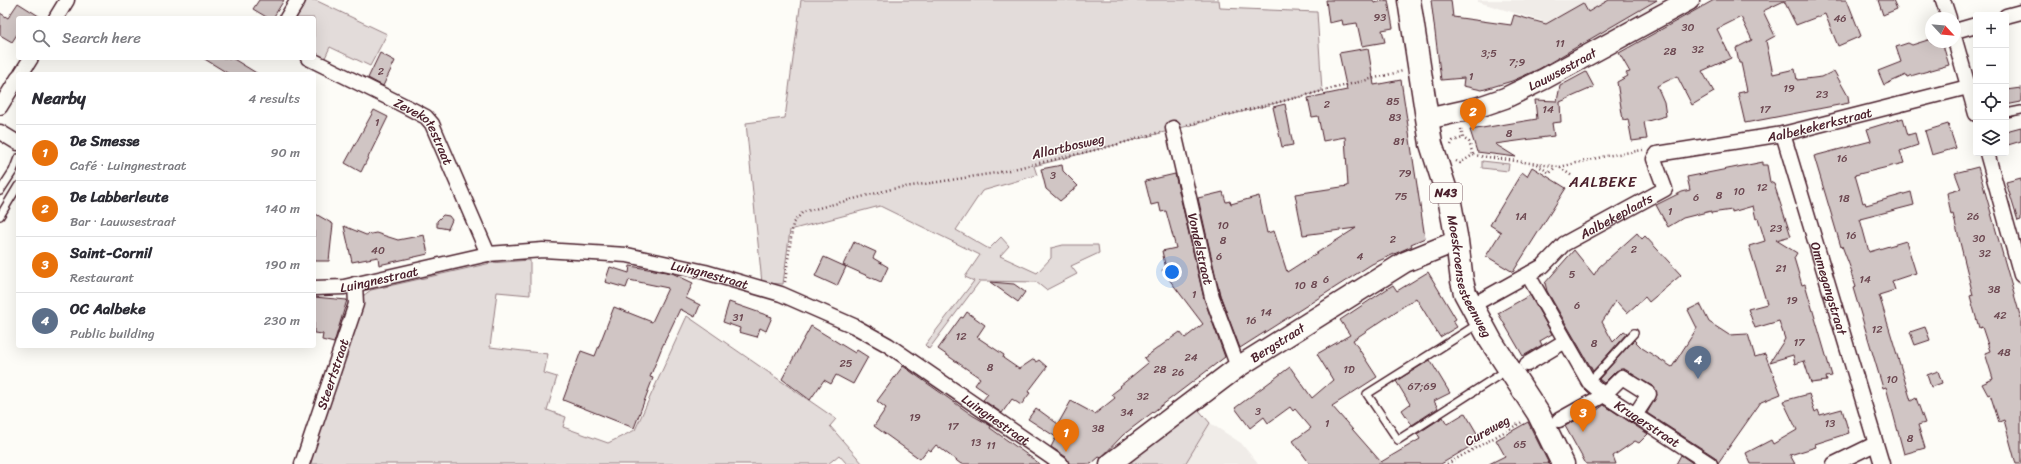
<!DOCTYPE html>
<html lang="en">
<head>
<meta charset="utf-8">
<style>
  body { margin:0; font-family:Sriracha,sans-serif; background:#f7f7f7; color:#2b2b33 }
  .controls { position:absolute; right:12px; top:12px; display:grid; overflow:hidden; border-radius:4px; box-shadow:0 4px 16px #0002 }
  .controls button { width:36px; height:36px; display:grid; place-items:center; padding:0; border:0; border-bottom:1px solid #e1e1e2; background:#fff; color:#2b2b33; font:20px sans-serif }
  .compass { position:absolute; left:1925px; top:12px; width:36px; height:36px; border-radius:50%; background:#fff; box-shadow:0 4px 16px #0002; rotate:116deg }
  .you { position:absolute; left:1172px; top:272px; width:14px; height:14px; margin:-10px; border:3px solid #fff; border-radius:50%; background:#1a73e8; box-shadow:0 0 0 6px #1a73e833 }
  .badge { display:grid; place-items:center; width:26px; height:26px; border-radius:50%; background:#2563eb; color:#fff; font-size:13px; font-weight:700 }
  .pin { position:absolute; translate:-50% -33px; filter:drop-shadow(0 1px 2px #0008) }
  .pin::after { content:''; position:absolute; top:21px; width:14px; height:12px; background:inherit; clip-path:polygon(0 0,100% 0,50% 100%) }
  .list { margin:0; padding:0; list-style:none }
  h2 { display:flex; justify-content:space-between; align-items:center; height:52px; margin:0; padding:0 16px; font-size:17px }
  h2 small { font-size:13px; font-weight:400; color:#7c7c81 }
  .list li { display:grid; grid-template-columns:26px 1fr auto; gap:12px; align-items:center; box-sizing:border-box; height:56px; padding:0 16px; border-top:1px solid #e1e1e2 }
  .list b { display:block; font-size:15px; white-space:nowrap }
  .list p { margin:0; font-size:13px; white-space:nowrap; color:#7c7c81 }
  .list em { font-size:13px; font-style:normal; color:#7c7c81 }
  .icon { flex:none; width:22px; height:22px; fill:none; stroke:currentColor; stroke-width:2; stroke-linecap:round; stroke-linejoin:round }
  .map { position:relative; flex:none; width:2021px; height:464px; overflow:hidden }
  .search { position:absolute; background:#fff; box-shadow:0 4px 16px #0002; left:16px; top:16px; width:300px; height:44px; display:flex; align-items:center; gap:10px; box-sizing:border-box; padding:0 14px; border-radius:4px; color:#7c7c81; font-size:15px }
  .panel { position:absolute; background:#fff; box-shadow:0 4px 16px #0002; left:16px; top:72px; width:300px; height:276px; border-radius:4px }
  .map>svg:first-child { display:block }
  .built { fill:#f0ece8 }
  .green { fill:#e3dcda; stroke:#967e82 }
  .building { fill:#d0c5c4; stroke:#4a1f2b }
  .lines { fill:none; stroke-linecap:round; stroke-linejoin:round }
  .lane-casing { stroke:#4a1f2b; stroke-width:10 }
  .street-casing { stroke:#4a1f2b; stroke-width:17 }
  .secondary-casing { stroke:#4a1f2b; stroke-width:23 }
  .primary-casing { stroke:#4a1f2b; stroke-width:25 }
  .path { stroke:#4a1f2b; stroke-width:2.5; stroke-dasharray:1 3; stroke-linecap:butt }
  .lane { stroke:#fdfcf7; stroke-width:7 }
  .street { stroke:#fdfcf7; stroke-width:14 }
  .secondary { stroke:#fdfcf7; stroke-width:20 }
  .primary { stroke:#fdfcf7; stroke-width:22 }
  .labels { text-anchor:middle; stroke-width:3; stroke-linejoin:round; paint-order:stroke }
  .number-label { font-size:11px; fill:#6c4851 }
  .shield { fill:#fdfcf7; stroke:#806168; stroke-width:1 }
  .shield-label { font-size:12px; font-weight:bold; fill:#4a1f2b }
  .street-label { font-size:13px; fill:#4a1f2b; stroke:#fdfcf7 }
  .quarter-label { font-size:15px; letter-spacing:1px; fill:#4a1f2b; stroke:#fdfcf7 }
</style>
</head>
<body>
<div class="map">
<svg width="2021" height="464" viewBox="0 0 2021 464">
  <rect width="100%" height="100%" fill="#fdfcf7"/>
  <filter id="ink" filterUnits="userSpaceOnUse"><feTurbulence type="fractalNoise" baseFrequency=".025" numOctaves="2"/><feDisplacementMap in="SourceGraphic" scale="8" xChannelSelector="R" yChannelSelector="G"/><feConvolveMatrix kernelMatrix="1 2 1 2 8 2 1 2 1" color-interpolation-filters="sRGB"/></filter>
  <g filter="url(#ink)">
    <path class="built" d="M1478,0H1664L1540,72L1525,47L1534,40L1542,21L1478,2Z
      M1210,423L1241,443L1258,464H1185Z"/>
    <path class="green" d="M307,0H315L387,34L370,66L330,47L324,60L314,55V18H296Z
      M801,0H1219L1220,8L1317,12L1322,91L1034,166L1037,175L982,191L956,230L989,249L1001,237L1009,246L1000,256L1037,273L1051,258V248L1063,245H1098L1099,253L1071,266L1077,274L1046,290L1036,282L980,281L929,349L925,345L974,281L965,277L980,255L880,206L790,230L783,284L762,283L746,123L785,118Z
      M1482,161L1509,164L1508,171L1482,168Z
      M530,260V295L497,292L490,347L548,354L544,373L557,377L547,410L566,417L563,427L608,443L635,430L687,316L836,419L830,426L863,464H847L839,455L828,464H307L364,295L371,290L491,263Z
      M1197,408L1210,423L1185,464H1134L1128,460Z"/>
    <path class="building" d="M259,0H284L273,18H268L253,9Z
      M1326,0H1373L1374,3L1388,0L1393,28L1382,30L1385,42L1362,46L1357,23L1343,25L1342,20L1329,23Z
      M1431,0H1451L1453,17L1511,25L1514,15L1546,24L1583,3L1588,12L1609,0H1657L1539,69L1512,81L1482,90L1463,86L1464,78L1441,80Z
      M1714,0H1847L1861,36L1838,46L1825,14L1796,25L1784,1L1763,11L1775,36L1766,41L1773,74L1795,69L1797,80L1822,77L1834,71L1848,96L1849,103L1745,123L1738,93L1747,91L1741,63H1739L1736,48L1752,40L1741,17L1717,29L1731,58L1702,71L1714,92L1692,105L1677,76L1657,86L1664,102L1666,116L1644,122L1647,139L1632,141L1628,119L1623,120L1617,82L1628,76L1626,73L1630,72L1619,53Z
      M1878,0H1893L1897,9L1883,15Z
      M18,3L42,18H18V33L12,42L0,35V13L8,18Z
      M1931,39V42H1942L1949,65L1907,77L1906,75L1884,85L1878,71L1901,62L1896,47L1908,43L1912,45Z
      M1368,48L1374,85L1401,80L1425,238L1411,244L1412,246L1372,264L1240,348L1220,295L1198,198L1223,192L1226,202L1230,201L1231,204L1259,196L1267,233L1274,231L1287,272L1356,228L1303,235L1295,194L1348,186L1345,137L1323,141L1318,116L1312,117L1308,98L1347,90L1339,53Z
      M380,53L395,61L383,86L368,78Z
      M203,58H232L258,74H229Z
      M1586,72L1594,87L1560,102L1561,122L1552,123L1554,136L1495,144L1516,157L1477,152L1470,130L1537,119L1535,100L1557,101L1560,86Z
      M2021,88V102L2006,105V90Z
      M1285,104L1293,145L1282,147L1273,107Z
      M374,110L388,117L361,172L345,163Z
      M1903,118L1908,135L1915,133L1918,145L1900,151L1904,163L1855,175L1863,203L1865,202L1866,205L1911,192L1914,205L1860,219L1869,252L1906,241L1916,273L1892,281L1895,290L1879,295L1911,401L1916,398L1925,423L1918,425L1925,448L1904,454L1886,387L1883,388L1853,288L1856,287L1851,273L1852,272L1842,246L1841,247L1814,156L1871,141L1867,129Z
      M1948,124L1956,148L1932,155L1925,131Z
      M2021,127V141L2008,145L2006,131Z
      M1763,162V165H1767L1770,182L1774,184L1791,236L1776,240L1797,253L1794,258L1802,285L1805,284L1832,376L1826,377L1827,381L1811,383L1804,361L1795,364L1793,355L1770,362L1785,339L1779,321L1755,328L1748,309L1767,304L1749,246L1765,241L1758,218L1756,219L1753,206L1732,212V210L1711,213V211L1683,218L1668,227L1656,205L1682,192L1690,190L1687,177Z
      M1062,165L1063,171L1078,186L1060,201L1046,189L1041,169Z
      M1532,167L1566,188L1513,272L1486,256L1501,232L1490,225L1522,172L1527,176Z
      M1978,167L2021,319V464H2016L2004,420L1999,422L1990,394L1988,395L1982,384L1993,379L1985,353L1990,351L1982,327L1979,328L1970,296L1973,295L1953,214L1951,215L1947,193L1961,189L1955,173Z
      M1175,174L1204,299L1225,357L1123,435L1101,458L1099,457L1091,464H1069L1066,457L1051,447L1056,437L1028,419L1036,408L1058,424L1071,401L1095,414L1115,398L1112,394L1121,387L1120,386L1148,363L1144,358L1180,332L1185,338L1203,324L1162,270L1166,269L1162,251L1176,248L1166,211L1161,212L1159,203L1151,205L1145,181Z
      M2021,178V220L2018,221L2006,182Z
      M314,213L333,224L329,261H314Z
      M443,215L449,216L452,220L448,229L437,227V221Z
      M344,226L366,235L376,233L398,240L424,235L428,254L379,265L378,257L352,262Z
      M1637,233L1642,239L1645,236L1681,275L1649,302L1645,297L1627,313L1616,301L1602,322L1613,342L1624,331L1627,333L1593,371L1547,291L1545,283L1574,250L1594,275L1599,267Z
      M854,242L876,252L873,258L888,267L881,282L843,265Z
      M824,257L846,267L837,286L815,276Z
      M630,266L672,273L693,283L686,298L700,305L695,317L680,309L662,347L650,377L653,378L634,428L563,400L581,351L595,356L614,307L652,322L668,288L629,280L626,288L605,282L610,267L629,273Z
      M1428,272L1456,319L1453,321L1457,327L1440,337L1416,298L1353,340L1377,377L1332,406L1381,462L1420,439L1417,434L1443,417L1447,424L1465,413L1481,440L1441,464H1310L1293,441L1311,428L1295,409L1293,411L1290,407L1268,423L1264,417L1250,428L1235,408L1290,367L1312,398L1333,380L1317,354L1350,335L1340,320L1393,285L1397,291Z
      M990,282L1014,284L1025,292L1018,302Z
      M1530,295L1552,334L1540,341L1542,345L1523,356L1498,313Z
      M314,297L347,300L334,343L322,340L323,334L314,333Z
      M729,302L772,317L766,331L760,328L757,337L739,332L740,328L723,322Z
      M1700,304L1709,322L1729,335L1748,334L1755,357L1765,354L1781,394L1761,402L1718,463L1715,457L1647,413L1657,395L1654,387L1623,369L1616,371L1604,383L1599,379L1634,340L1642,348L1672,367L1697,328L1688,310Z
      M967,312L985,325L977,337L1004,355L1003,358L1019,369L1034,359L1036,362L1039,360L1047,367L1028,392L1030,393L1021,405L1012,399L1002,413L983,400L988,394L975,385L980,378L938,349L961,317L963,318Z
      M811,326L855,353L857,350L868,357L853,384L836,375L831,384L824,380L810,400L782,379Z
      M1925,327L1930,340L1915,345L1910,332Z
      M1430,360L1450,393L1434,401L1438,408L1412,425L1402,410L1410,404L1396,381Z
      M903,366L972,415L991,426L990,428L993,430L1040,464H961L936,445L931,451L928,449L920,459L874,426L886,408L877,401Z
      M1938,371L1942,383L1931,387L1927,375Z
      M1809,394L1815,412L1818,410L1820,415L1842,409L1849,433L1815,444L1816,447L1790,455L1795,464H1751L1746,453L1771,440L1773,444L1797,430L1783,401Z
      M1604,405L1648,434L1639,443L1635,441L1613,456L1616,464H1586L1565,426L1582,417L1583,420Z
      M1528,422L1549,464H1489L1505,456L1496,440Z
      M1681,455L1694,464H1676Z"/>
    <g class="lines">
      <defs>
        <path id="lane" d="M2006,113L2021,110
          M0,191L13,171L18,158
          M0,216L18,186
          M1478,324L1367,394L1398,440L1507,370
          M1589,382C1605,366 1619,349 1634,333"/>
        <g id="street">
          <path d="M1943,0L1949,18"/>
          <path d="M2006,16L2021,12"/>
          <path d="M56,18L67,0"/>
          <path d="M287,18L298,0"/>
          <path d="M1955,31L1976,25"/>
          <path d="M1955,40L1976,114"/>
          <path id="s1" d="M308,58L407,107L426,117L432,124L488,254"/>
          <path d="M21,74L31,58"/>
          <path d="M0,107L18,78"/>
          <path id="s2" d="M1173,128L1212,297L1238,367"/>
          <path d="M0,132L18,143"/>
          <path id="s3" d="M1783,134L1882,464"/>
          <path d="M1987,153L2021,275"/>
          <path id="s4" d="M1528,275L1589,382L1604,395L1710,464"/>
          <path id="s5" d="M314,288L344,287L488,254L543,250L627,255L705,272L781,294L854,326L888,345L1061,464"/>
          <path id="s6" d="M1471,306L1543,266L1564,244L1665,189L1654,159L1657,154L1783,134L1968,87"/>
          <path d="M1527,364L1562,343"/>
          <path d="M1622,377L1649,394L1635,415L1604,395Z"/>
          <path d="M1559,420L1604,395"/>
          <path id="s7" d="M302,464L356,304L355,284"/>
          <path d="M1834,464L1875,444"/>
        </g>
        <g id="secondary">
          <path id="s8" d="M1427,119L1476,108L1505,98L1544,79L1689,0"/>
          <path id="s9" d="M1110,464L1238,367L1405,262L1457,241"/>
        </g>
        <g id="primary">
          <path id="s10" d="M1409,0L1431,144L1450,203L1457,241L1462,281L1465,293L1491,341L1538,413L1563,464"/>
        </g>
      </defs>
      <use href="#lane" class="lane-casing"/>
      <use href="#street" class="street-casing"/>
      <use href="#secondary" class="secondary-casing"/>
      <use href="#primary" class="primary-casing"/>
      <path class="path" d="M1187,125L1403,71
        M1461,129L1463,138L1469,142L1473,155
        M1451,145L1453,141L1463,138
        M1456,161L1460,163L1473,155L1559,167L1572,176
        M1537,165L1550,173L1555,167
        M1560,167L1606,156L1643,150
        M785,282L793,223L803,212L892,189L996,173L1112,146L1160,132
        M1447,464L1522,422"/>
      <use href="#lane" class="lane"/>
      <use href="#street" class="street"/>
      <use href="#secondary" class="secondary"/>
      <use href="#primary" class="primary"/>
    </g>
  </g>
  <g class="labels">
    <g class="number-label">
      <text x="1380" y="21">93</text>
      <text x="1840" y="22">46</text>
      <text x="1688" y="31">30</text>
      <text x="1560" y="47">11</text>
      <text x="1698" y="53">32</text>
      <text x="1670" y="55">28</text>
      <text x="1489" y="57">3;5</text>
      <text x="1517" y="66">7;9</text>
      <text x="381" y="75">2</text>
      <text x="1471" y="80">1</text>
      <text x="1789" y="92">19</text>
      <text x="1822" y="98">23</text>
      <text x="1393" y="105">85</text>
      <text x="1327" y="108">2</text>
      <text x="1548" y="113">14</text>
      <text x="1765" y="113">17</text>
      <text x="1395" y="121">83</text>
      <text x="377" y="126">1</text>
      <text x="1509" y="137">8</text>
      <text x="1399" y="145">81</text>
      <text x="1842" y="162">16</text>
      <text x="1405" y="177">79</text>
      <text x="1053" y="179">3</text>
      <text x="1762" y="191">12</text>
      <text x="1739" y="195">10</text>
      <text x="1719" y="199">8</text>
      <text x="1401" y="200">75</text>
      <text x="1696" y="201">6</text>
      <text x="1844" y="202">18</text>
      <text x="1670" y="215">1</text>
      <text x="1521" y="220">1A</text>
      <text x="1973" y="220">26</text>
      <text x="1223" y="229">10</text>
      <text x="1776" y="232">23</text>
      <text x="1851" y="239">16</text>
      <text x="1979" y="242">30</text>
      <text x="1393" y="243">2</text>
      <text x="1223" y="244">8</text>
      <text x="1634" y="253">2</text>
      <text x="378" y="254">40</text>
      <text x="1985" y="257">32</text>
      <text x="1219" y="260">6</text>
      <text x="1360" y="260">4</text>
      <text x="1781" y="272">21</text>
      <text x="1572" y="278">5</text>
      <text x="1326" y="283">6</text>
      <text x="1865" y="283">14</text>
      <text x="1314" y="288">8</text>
      <text x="1300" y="289">10</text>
      <text x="1994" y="293">38</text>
      <text x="1194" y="298">1</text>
      <text x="1792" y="304">19</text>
      <text x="1577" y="309">6</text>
      <text x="1266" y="316">14</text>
      <text x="2000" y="319">42</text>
      <text x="738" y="321">31</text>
      <text x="1251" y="324">16</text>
      <text x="1877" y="333">12</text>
      <text x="961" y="340">12</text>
      <text x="1799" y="346">17</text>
      <text x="1594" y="347">8</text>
      <text x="2004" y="356">48</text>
      <text x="1191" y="361">24</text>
      <text x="846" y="367">25</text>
      <text x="990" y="371">8</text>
      <text x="1160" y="373">28</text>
      <text x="1349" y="373">1D</text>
      <text x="1178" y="376">26</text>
      <text x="1892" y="383">10</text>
      <text x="1422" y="390">67;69</text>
      <text x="1143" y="400">32</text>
      <text x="1258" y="415">3</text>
      <text x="1127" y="416">34</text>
      <text x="915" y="421">19</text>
      <text x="1327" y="427">1</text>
      <text x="1830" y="427">13</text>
      <text x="953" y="430">17</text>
      <text x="1098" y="432">38</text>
      <text x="1910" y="442">8</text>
      <text x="976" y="446">13</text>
      <text x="1520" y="448">65</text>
      <text x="991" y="449">11</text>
    </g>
    <rect class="shield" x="1430" y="183" width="32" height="20" rx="3"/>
    <g class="shield-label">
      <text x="1446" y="197">N43</text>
    </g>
    <g class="street-label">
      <text dy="5" stroke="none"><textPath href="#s8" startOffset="145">Lauwsestraat</textPath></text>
      <text dy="5" stroke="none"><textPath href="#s6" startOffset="431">Aalbekekerkstraat</textPath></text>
      <text dy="5" stroke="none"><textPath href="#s1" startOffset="141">Zevekotestraat</textPath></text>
      <text transform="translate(1068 146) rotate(-13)" y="5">Allartbosweg</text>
      <text dy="5" stroke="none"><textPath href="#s6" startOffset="172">Aalbekeplaats</textPath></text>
      <text dy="5" stroke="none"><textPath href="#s2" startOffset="124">Vondelstraat</textPath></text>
      <text dy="5" stroke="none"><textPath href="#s5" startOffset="402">Luingnestraat</textPath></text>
      <text dy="5" stroke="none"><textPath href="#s10" startOffset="284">Moeskroensesteenweg</textPath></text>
      <text dy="5" stroke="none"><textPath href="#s5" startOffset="66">Luingnestraat</textPath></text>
      <text dy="5" stroke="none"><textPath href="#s3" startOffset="161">Ommegangstraat</textPath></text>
      <text dy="5" stroke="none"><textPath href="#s9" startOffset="207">Bergstraat</textPath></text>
      <text dy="5" stroke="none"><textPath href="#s7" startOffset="95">Steertstraat</textPath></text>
      <text dy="5" stroke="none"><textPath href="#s5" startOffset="726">Luingnestraat</textPath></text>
      <text dy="5" stroke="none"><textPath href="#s4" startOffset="195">Krugerstraat</textPath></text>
      <text transform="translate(1487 430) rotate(-29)" y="5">Cureweg</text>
    </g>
    <g class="quarter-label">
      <text x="1603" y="187">AALBEKE</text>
    </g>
  </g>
</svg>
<div class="controls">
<button>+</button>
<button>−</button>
<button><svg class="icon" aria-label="locate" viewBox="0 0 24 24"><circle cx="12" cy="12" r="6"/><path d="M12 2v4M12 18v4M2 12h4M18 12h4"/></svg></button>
<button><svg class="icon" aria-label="layers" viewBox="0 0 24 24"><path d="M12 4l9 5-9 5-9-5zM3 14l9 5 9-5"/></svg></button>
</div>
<svg class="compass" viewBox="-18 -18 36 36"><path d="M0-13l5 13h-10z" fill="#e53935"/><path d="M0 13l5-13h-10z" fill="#7c7c81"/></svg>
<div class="you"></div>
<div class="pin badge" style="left:1066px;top:452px;background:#e8710a">1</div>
<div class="pin badge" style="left:1473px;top:131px;background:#e8710a">2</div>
<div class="pin badge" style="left:1583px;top:432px;background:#e8710a">3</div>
<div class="pin badge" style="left:1698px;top:379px;background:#5c6f8a">4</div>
<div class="search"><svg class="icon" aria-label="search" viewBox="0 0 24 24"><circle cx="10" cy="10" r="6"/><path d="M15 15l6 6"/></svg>Search here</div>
<section class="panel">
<h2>Nearby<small>4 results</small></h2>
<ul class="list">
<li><span class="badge" style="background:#e8710a">1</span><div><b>De Smesse</b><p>Café · Luingnestraat</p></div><em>90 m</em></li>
<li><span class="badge" style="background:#e8710a">2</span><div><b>De Labberleute</b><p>Bar · Lauwsestraat</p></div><em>140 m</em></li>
<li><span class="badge" style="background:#e8710a">3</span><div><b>Saint-Cornil</b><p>Restaurant</p></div><em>190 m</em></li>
<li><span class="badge" style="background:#5c6f8a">4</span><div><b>OC Aalbeke</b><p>Public building</p></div><em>230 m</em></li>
</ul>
</section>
</div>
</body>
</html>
